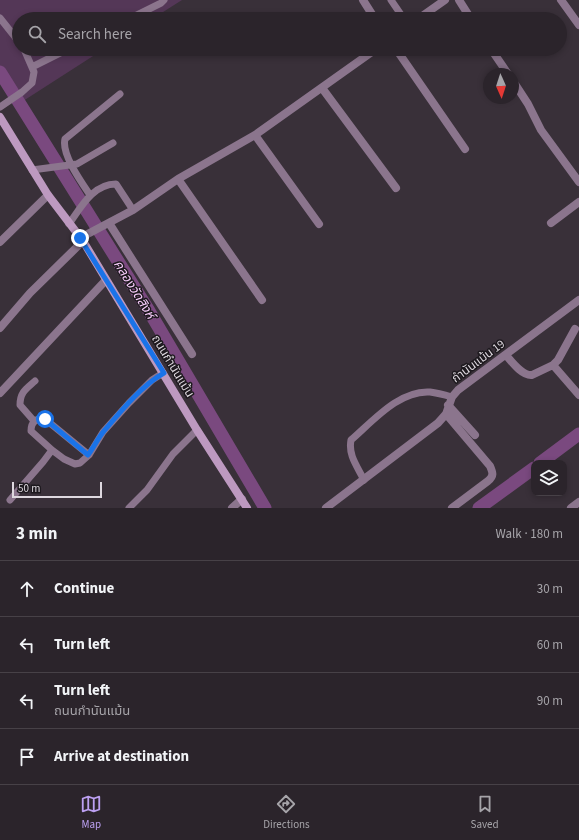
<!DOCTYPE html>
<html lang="en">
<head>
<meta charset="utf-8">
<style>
  body { margin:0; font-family:"Source Sans 3","Noto Sans Thai",sans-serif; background:#373037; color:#f1f3f6 }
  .controls { position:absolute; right:12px; bottom:12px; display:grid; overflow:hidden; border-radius:8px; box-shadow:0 2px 6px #0003 }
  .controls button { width:36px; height:36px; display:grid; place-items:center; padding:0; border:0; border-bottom:1px solid #474147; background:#2b242b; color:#f1f3f6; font:20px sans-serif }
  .compass { position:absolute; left:483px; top:68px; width:36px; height:36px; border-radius:50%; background:#2b242b; box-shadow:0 2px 6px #0003; rotate:177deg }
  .scale { position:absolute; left:12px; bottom:10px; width:90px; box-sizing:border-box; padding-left:4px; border:2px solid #ded8df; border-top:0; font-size:11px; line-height:14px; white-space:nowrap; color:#ded8df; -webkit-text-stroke:3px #1d191e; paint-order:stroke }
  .stop { position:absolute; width:12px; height:12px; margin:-9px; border:3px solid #1a73e8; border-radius:50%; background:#fff }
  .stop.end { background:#1a73e8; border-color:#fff; box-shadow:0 1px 4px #0008 }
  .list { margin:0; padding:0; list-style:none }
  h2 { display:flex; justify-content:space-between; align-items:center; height:52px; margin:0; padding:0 16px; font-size:17px }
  h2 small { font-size:13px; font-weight:400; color:#a6a4a9 }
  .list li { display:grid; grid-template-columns:26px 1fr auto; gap:12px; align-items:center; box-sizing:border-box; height:56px; padding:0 16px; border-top:1px solid #474147 }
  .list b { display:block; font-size:15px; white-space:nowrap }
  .list p { margin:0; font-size:13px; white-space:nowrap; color:#a6a4a9 }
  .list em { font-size:13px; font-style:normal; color:#a6a4a9 }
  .icon { flex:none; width:22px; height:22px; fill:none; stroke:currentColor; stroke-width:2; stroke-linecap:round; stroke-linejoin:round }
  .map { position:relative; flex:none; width:579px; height:508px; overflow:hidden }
  .search { position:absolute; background:#2b242b; box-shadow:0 2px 6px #0003; left:12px; right:12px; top:12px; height:44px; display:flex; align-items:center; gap:10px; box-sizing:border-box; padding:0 14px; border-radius:22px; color:#a6a4a9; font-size:15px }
  .sheet { height:276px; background:#2b242b }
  nav { display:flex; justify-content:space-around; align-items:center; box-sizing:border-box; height:56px; border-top:1px solid #474147; background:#2b242b; font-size:11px; color:#a6a4a9 }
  nav a { display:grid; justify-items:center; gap:2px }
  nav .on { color:#bca0f2 }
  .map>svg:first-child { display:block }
  .green { fill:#543757 }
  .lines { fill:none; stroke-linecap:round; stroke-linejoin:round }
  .canal { stroke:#7a497f; stroke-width:13 }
  .lane { stroke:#8b758d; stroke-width:7 }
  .street { stroke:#8b758d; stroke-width:8 }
  .secondary { stroke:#bd99c0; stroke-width:8 }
  .route { stroke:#1a73e8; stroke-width:5 }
  .labels { text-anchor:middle; stroke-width:3; stroke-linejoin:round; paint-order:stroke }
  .street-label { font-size:12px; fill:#ded8df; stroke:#1d191e }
  .water-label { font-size:13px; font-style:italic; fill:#f7ccfb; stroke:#1d191e }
</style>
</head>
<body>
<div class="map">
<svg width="579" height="508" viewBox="0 0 579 508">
  <rect width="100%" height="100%" fill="#393039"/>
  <path class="green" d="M0,0H182L152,19H19V49H104L20,103L0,71Z"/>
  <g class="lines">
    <path class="canal" d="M0,72L149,311L265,508
      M540,463L579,434
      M479,508L534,468"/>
    <path class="lane" d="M391,0L404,19
      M0,18L19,42
      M129,19L161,3L164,0
      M32,67L68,49
      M0,107L22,92L32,83L34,72L24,49
      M32,170L77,164L113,143
      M90,195C82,183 61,154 65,139L120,94
      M69,224C81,207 93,184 116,184L133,210
      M34,421L20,405C20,392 26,389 35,381
      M89,455L45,419C36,418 31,422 31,431L52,450L64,459L75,464L80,463L89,455L103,432L129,403L152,380L163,373
      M364,480C357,466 348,455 351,440C373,421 399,390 430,392C438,393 445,395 452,397
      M10,500L43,462L52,450
      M129,508L147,490L173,454L197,430"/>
    <path class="street" d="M363,0L375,19
      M459,0L471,19
      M561,0L579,25
      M418,19L445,0
      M396,49L465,149
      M491,49L508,74
      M513,81L528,104L541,130L579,182
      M322,88L396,188
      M255,135L319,224
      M178,179L262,300
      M109,223L192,354
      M551,223L579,202
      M80,238L133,210L178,179L255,135L376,49
      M0,242L48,195
      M0,328L30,293L83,241
      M506,355C512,362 522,376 532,375L553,365L558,360L575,329
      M553,365L579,395
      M0,393L106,280
      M448,405L475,435
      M446,414L490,466C493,473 494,476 488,481L452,508
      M232,508L242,499
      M326,508L438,423L446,414L452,397L458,390L579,300
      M571,508L579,502"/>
    <path class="secondary" d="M0,117L48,195L83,241L197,430L247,508"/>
  </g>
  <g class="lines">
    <path class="route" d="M45,419L88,455C94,447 98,438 104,431C120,412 142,385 164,373L80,238"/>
  </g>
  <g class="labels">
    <g class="street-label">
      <text transform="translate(478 361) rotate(-37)" y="4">กำนันแม้น 19</text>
      <text transform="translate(173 366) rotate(59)" y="4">ถนนกำนันแม้น</text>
    </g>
    <g class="water-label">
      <text transform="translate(135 289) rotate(58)" y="5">คลองวัดสิงห์</text>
    </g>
  </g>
</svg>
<div class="controls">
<button><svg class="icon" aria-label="layers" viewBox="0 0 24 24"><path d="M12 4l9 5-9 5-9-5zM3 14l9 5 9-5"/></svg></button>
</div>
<svg class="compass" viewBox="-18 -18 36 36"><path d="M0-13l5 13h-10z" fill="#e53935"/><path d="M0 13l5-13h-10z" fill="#a6a4a9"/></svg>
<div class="scale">50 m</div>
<div class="stop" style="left:45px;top:419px"></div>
<div class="stop end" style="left:80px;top:238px"></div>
<div class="search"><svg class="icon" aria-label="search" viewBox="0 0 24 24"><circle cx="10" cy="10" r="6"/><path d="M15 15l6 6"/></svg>Search here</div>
</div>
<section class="sheet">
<h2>3 min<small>Walk · 180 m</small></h2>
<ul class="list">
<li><svg class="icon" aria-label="ahead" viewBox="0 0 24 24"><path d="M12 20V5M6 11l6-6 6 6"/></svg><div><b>Continue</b></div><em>30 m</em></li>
<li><svg class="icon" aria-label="left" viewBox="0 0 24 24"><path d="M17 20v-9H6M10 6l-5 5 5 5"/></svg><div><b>Turn left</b></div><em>60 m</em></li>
<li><svg class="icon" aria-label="left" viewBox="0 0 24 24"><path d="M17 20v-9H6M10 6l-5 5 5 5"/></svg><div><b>Turn left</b><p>ถนนกำนันแม้น</p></div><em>90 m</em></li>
<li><svg class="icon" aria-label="arrive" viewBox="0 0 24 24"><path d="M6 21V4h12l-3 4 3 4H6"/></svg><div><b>Arrive at destination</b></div></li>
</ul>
</section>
<nav>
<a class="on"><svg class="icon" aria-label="map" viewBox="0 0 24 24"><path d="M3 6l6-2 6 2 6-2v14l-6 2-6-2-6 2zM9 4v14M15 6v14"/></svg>Map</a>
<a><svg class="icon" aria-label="directions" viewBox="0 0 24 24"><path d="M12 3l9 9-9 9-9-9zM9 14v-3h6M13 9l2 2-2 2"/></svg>Directions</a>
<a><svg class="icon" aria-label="saved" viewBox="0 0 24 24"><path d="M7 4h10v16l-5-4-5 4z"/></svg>Saved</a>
</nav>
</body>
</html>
